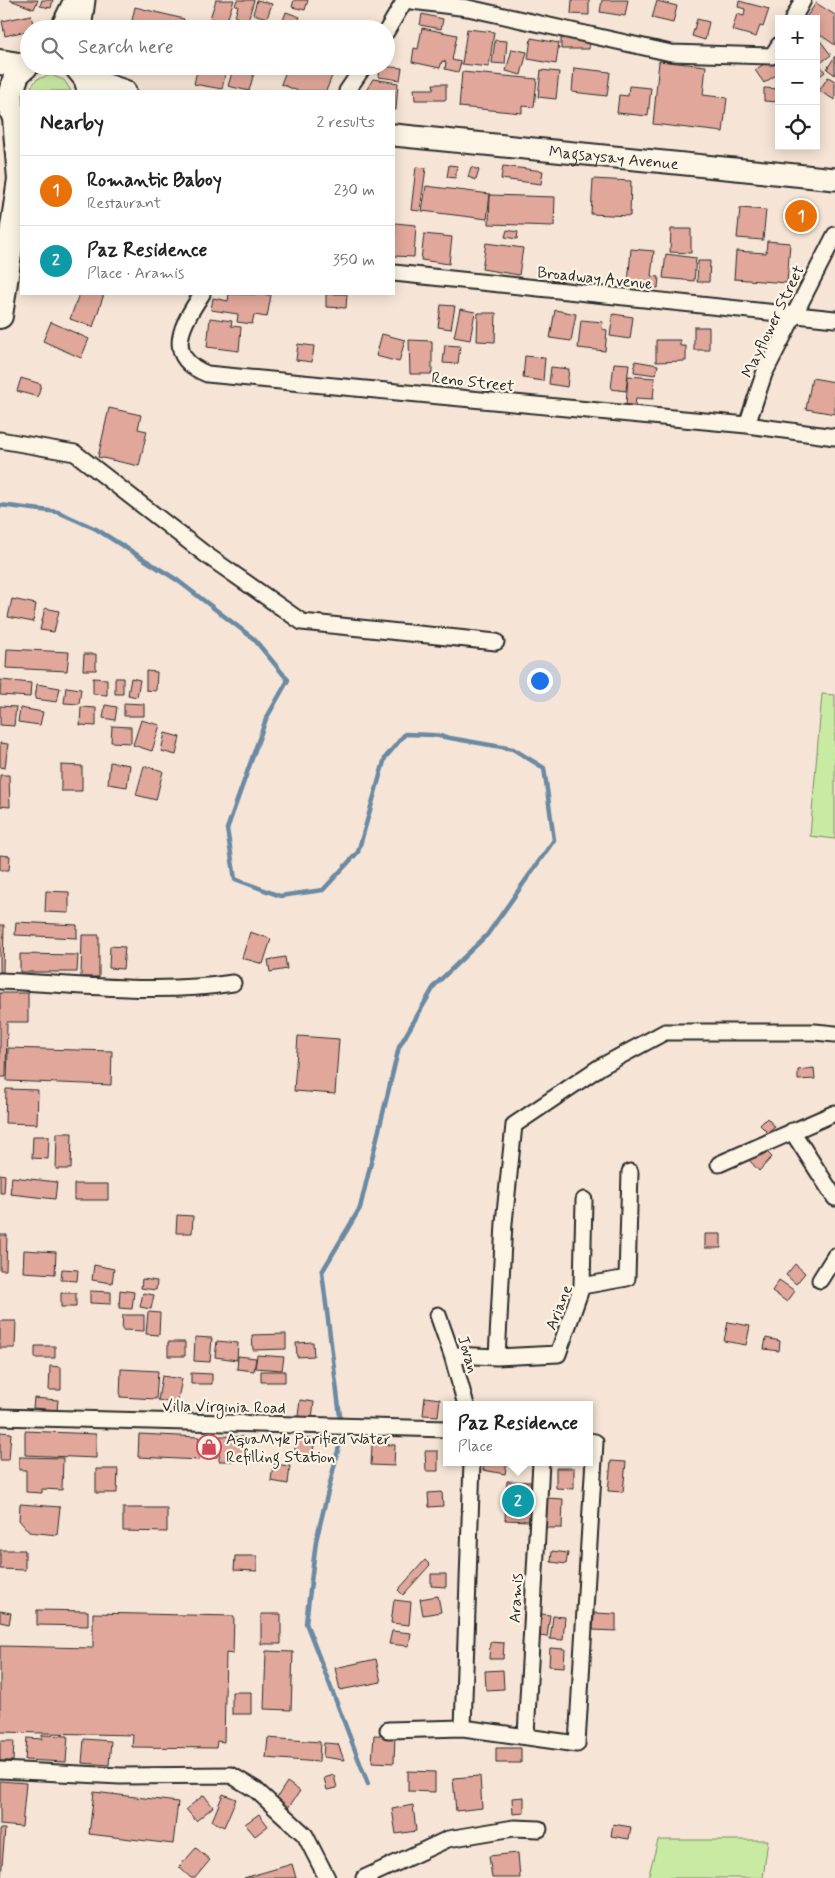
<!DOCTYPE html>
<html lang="en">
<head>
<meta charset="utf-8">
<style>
  body { margin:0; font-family:Mynerve,sans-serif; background:#f2f2f2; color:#222 }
  .controls { position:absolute; right:15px; top:15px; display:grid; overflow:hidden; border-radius:0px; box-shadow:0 2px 12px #0003 }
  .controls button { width:45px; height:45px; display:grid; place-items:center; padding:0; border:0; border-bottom:1px solid #e0e0e0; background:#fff; color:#222; font:25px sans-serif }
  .you { position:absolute; left:539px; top:680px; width:18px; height:18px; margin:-12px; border:4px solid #fff; border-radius:50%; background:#1a73e8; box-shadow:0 0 0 8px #1a73e833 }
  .badge { display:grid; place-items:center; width:32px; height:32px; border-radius:50%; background:#d1495b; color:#fff; font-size:16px; font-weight:700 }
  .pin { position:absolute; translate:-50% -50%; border:2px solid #fff; box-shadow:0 1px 5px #0006 }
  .popup { position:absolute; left:443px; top:1401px; width:150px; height:65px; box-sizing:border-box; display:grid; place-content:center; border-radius:0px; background:#fff; filter:drop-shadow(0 1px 4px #0005); font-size:16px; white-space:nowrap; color:#767676 }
  .popup b { font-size:19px; color:#222 }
  .popup::after { content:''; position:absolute; left:50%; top:100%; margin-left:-10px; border:10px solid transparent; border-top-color:#fff }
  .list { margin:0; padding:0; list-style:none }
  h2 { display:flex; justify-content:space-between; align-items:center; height:65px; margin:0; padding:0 20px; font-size:21px }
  h2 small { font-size:16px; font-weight:400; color:#767676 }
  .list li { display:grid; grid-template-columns:32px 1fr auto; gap:15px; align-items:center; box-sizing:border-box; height:70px; padding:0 20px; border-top:1px solid #e0e0e0 }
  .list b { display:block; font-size:19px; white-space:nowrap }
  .list p { margin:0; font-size:16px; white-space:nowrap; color:#767676 }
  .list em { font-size:16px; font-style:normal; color:#767676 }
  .icon { flex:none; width:28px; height:28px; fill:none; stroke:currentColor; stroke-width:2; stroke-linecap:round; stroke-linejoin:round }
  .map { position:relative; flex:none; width:835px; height:1878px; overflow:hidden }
  .search { position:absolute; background:#fff; box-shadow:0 2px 12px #0003; left:20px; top:20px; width:375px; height:55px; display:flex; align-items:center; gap:12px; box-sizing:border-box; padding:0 18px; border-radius:28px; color:#767676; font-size:19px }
  .panel { position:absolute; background:#fff; box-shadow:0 2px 12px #0003; left:20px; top:90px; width:375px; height:205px; border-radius:0px }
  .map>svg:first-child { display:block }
  .green { fill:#c9eaa3; stroke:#7a8a67 }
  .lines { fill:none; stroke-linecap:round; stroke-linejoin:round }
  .stream { stroke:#6a89a2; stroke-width:4.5 }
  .building { fill:#e0a79a; stroke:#2b2b2b }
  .street-casing { stroke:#2b2b2b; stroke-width:19 }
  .secondary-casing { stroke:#2b2b2b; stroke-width:25 }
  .primary-casing { stroke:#2b2b2b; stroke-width:28 }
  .street { stroke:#fcf5e5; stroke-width:15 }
  .secondary { stroke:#fcf5e5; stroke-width:21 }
  .primary { stroke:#fcf5e5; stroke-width:24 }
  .labels { text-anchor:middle; stroke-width:4.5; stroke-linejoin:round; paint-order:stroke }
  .street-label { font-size:16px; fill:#2b2b2b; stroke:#fcf5e5 }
  .poi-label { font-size:16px; fill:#2b2b2b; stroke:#fcf5e5; text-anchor:start }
</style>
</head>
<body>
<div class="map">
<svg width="835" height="1878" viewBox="0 0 835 1878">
  <rect width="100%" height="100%" fill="#f6e5d6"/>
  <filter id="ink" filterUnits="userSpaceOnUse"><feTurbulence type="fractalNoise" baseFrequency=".02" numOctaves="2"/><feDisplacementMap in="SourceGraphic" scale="10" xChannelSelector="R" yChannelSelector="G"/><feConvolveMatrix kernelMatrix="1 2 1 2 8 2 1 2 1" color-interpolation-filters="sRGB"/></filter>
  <g filter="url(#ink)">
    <path class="green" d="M51,75L64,80L71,91H28L37,79Z
      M822,694L835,695V839L810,836Z
      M658,1840H768L763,1878H648Z"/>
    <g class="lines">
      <path class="stream" d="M0,505L58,512L96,529L177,580L254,639L288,680L266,719L227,829L235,879L280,896L323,890L358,852L385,758L405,734L433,735L513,749L544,768L554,840L487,935L435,985L399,1047L360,1208L322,1272L340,1416
        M341,1438L316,1541L306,1623L368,1784"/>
    </g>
    <path class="building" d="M10,0H38L34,9Z
      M42,0H53L51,8L40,6Z
      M216,0H234L226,23L210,18Z
      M237,0H254L248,20L235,17L238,6L235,5Z
      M257,0L272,4L267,18L253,14Z
      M294,0H308L305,10L292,7Z
      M572,0H589V15L571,14Z
      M602,0H628L625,16L600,12Z
      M657,1L677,6L673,23L652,18Z
      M739,1L769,9L763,27L760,26L756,37L732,30L737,14L744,16L745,9L738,7Z
      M816,3L835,15V45L816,32V19H805Z
      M135,7L184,19L181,29H130Z
      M286,12L300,17L296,29L280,28Z
      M422,14L443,19L441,29L420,25Z
      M31,15L34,29L5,36L2,21Z
      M697,19L709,22L705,40L692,36Z
      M257,22L270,23V29H257Z
      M306,23H311L325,29H304Z
      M422,28L457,35L452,60L461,62L458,72L445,69L446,62L442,61L440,68L412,62L414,48L418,49Z
      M467,29L494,32L489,67L462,64Z
      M531,38L559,43L556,64L528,59Z
      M561,38H590L589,49H561Z
      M818,38L831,55L819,64L825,72L816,79Z
      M495,40L507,41L505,64L492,63Z
      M512,49L527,52L521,75L506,71Z
      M835,56V75L827,69Z
      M773,58L779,66V73L764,83L755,70Z
      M659,61L706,66L703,95L727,98L723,132L653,124Z
      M198,66H227L222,89L194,84Z
      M234,66L255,69L249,91L228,86Z
      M288,66H336L326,91H298L281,84Z
      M380,66L402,68L400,80L379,77Z
      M574,68L610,72L607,96L572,92Z
      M541,70L559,72L556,99L538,97Z
      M462,72L537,79L534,107L522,106V113L459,107Z
      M828,77L835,81V100L819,91Z
      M373,79L398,83L396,110H394V91H366Z
      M433,84H446V100H415L414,89H434Z
      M629,86L651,88L648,116L617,113L619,95L628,96Z
      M764,88L779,89V102L764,101Z
      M449,165L457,166L455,178L447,177Z
      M503,166L543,171L541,184L501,179Z
      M416,167L426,168L420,211L411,210Z
      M471,167L479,170L476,180L468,177Z
      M593,179L631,181L630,216L591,214Z
      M426,186L490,194L487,219L422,211Z
      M490,195L555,197L554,226L489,224Z
      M740,208L766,210L763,240L737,238Z
      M395,223L416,225L414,257L394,256Z
      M671,229H691V253L670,252Z
      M507,230L518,232L517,239L505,237Z
      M424,234L452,237L449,264L421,260Z
      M767,241L790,243L787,283L734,279L736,251L766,253Z
      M486,243L523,248L519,275L482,269Z
      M631,249L654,251L651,276L659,277L658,288L628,284Z
      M666,254L696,258L694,281L663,278Z
      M698,261H710L709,282H697Z
      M79,294H104L93,327L70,319Z
      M229,294L271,295L267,317L254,315L252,324L237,322L238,314L211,310L213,298L228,301Z
      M326,294H347L346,308L326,307Z
      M441,305L455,306L451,329L438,327Z
      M460,309L475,312L470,340L454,337Z
      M555,310L576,314L571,341L550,338Z
      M478,313H496L495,342L477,341Z
      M613,314L633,317L630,339L610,336Z
      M210,318L232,321L231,326L241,327L239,351L207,347Z
      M581,320L603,322L602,329L607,330L605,351L578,348Z
      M51,322L89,339L81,358L43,341Z
      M694,327H709V350H694Z
      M382,334L405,340L399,362L376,356Z
      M409,340L432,341V374H410Z
      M656,340H680V346H686V361L656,362Z
      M298,344L314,346L312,362L296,360Z
      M445,345L460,346L458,364L443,363Z
      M525,356L545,358L543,381L523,378Z
      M635,361L658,365L656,375L634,372Z
      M614,363L629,364L626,391L611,389Z
      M551,367L569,369L567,387L549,384Z
      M628,376L655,378L653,399L636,398L635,406L626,405Z
      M21,378L41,384L38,397L17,391Z
      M812,378L835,382V414L806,409Z
      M109,408L141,415L138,429L147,431L139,466L98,457Z
      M12,599L36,604L33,622L8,617Z
      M45,608L59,611L54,632L40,630Z
      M7,649L69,652L67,671L6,668Z
      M84,654H96V670H83Z
      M146,671L157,672L156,691L146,690Z
      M93,678L107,679V695L93,694Z
      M115,678H123V694H115Z
      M131,678L140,680L137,697L128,695Z
      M1,680L31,683L30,697L0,695Z
      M37,684L60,688L57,702L35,699Z
      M66,687L81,689L79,704L64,703Z
      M124,703L144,704V716H124Z
      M105,705L117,707L115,720L103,718Z
      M0,706L16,707L14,726L0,725Z
      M81,707L96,708V726L80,725Z
      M20,708L43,712L40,725L18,722Z
      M141,720L160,725L152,751L133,745Z
      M112,726L131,727V743L111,742Z
      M165,733L180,737L176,755L161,751Z
      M0,743L8,744L5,768L0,767Z
      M110,762L130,765L127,787L108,784Z
      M61,765L82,766V791H61Z
      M144,766L163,771L156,800L136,795Z
      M0,775H9L10,807L0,806Z
      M0,855L10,856L9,870H0Z
      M46,891L69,892V913L45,912Z
      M16,922L77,925V938L15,935Z
      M0,925H4L3,972H0Z
      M250,932L271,939L263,964L242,958Z
      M82,935H99V977H81Z
      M110,946L125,947L123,969L109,968Z
      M20,954L78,955L77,972H20Z
      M285,957L287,969L270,972L268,960Z
      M0,993H28V1022H7L6,1077H0Z
      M298,1036L339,1039L335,1094L294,1091Z
      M8,1048L112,1051L111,1085L7,1081Z
      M814,1068L815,1079L798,1080V1070Z
      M6,1089L38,1090L37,1124L5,1123Z
      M767,1118L775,1127L768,1133L760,1125Z
      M57,1133H72L71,1169H56Z
      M33,1136H49L48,1159L32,1158Z
      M762,1147L772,1157L759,1171L749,1160Z
      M0,1174L5,1175L4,1193H0Z
      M12,1177L57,1182L55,1199L10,1194Z
      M74,1184H108V1200H74Z
      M177,1215L193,1216L192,1233H176Z
      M705,1234H721V1248H705Z
      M0,1235H7L6,1270H0Z
      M24,1250L56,1252L55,1274L23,1272Z
      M795,1264L805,1273L796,1284L786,1275Z
      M94,1265L114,1269L112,1283L92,1280Z
      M62,1269L78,1270L77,1281L61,1280Z
      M142,1279L157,1281L156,1290L141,1288Z
      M779,1280L795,1291L787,1302L772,1291Z
      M120,1290L134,1292L132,1309L119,1308Z
      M90,1291L111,1292V1304L90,1303Z
      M61,1293H76V1307H61Z
      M143,1293L154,1295L151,1309L140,1307Z
      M148,1312L160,1313L159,1335L146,1334Z
      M123,1315H144V1331L122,1330Z
      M0,1321H16L15,1348H0Z
      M728,1322L750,1326L746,1345L724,1341Z
      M286,1334V1349L253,1350L252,1335Z
      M195,1337L212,1338L210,1362L194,1361Z
      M766,1338L780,1341L779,1351L764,1349Z
      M217,1341L238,1343L237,1360L215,1357Z
      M168,1342H185V1356H168Z
      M313,1342L314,1356L297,1357L296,1343Z
      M35,1346H55V1358H35Z
      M257,1355L284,1357L282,1370L255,1368Z
      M238,1356L256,1358L254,1371L237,1369Z
      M50,1366L61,1367V1390H49Z
      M121,1369L158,1371L156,1399L120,1397Z
      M261,1371H285V1382H261Z
      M191,1373L212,1374V1384H191Z
      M162,1376L182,1379L177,1404L158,1400Z
      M425,1397L440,1399L438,1416L423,1415Z
      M34,1398L58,1400L57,1410L33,1408Z
      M300,1400L314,1402L312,1418L298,1416Z
      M25,1431L96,1434V1458L25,1455Z
      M0,1432L11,1433L9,1460H0Z
      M139,1434L199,1437V1460L138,1457Z
      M220,1436L245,1437L244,1461H219Z
      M204,1437L218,1438L217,1457H203Z
      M296,1438L314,1439L313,1460L294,1459Z
      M372,1444L395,1445L394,1466L371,1465Z
      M425,1451H438V1471H426Z
      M19,1457L63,1458L62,1490L42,1489V1493L26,1492V1470H19Z
      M611,1461L626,1462L623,1492L608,1491Z
      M484,1462H507L505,1474L483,1470Z
      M273,1464L290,1466L288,1484L271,1481Z
      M556,1468H574V1489L556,1488Z
      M96,1469H118L117,1493H96Z
      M507,1481L531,1482L529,1521L505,1520Z
      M442,1492L443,1506L429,1507L428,1493Z
      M545,1498L563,1499L562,1528H545Z
      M20,1504L60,1507L57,1535L29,1532L19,1520Z
      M123,1508H167V1532L123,1531Z
      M0,1550H25V1570L0,1569Z
      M552,1551L568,1553L566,1564L551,1562Z
      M235,1556H257V1571L234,1570Z
      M425,1560L430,1565L403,1595L398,1590Z
      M431,1574H446V1587L431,1586Z
      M438,1596L441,1612L423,1615L420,1599Z
      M394,1600L411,1602L409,1625L391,1623Z
      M37,1610L88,1611V1626L37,1625Z
      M0,1611L11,1613L9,1624L0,1622Z
      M93,1613L234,1616L233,1654L226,1653L224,1742L217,1741L216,1748L132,1747L133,1735L0,1732V1646L93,1648Z
      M534,1613L550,1615L547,1637L532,1635Z
      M594,1613L616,1614V1631L593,1630Z
      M261,1614H281V1644H261Z
      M553,1616L565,1617L563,1640L550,1639Z
      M392,1631L411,1633L409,1646L389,1644Z
      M490,1642L504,1643L503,1659H489Z
      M550,1648L565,1649L564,1667L549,1666Z
      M266,1651L293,1652L291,1710L264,1709Z
      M376,1659L381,1682L340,1690L335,1668Z
      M503,1670L504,1689L486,1690L485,1671Z
      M232,1692H251V1714H232Z
      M42,1735L68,1736L66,1762L25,1760L27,1738L42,1739Z
      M374,1735L395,1736L394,1763L372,1762Z
      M268,1738L320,1742L319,1762L266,1758Z
      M84,1739L111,1741L109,1765L82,1763Z
      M0,1741H14L13,1761H0Z
      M324,1743L338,1744L344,1760L323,1757Z
      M496,1748H521V1763H496Z
      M408,1771L435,1772V1792L408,1791Z
      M334,1775L337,1788L327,1790L324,1778Z
      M480,1776L482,1808L456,1811L453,1778Z
      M0,1781L26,1783L22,1827L0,1825Z
      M287,1782L300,1791L288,1808L276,1799Z
      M94,1792L178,1802L173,1844L89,1834Z
      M223,1794L236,1799L224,1827L212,1821Z
      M204,1795L213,1807L196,1821L186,1809Z
      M524,1797V1813L513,1814L512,1798Z
      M413,1805L416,1831L396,1834L392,1809Z
      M259,1814L268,1826L255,1836L245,1824Z
      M613,1824L631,1827L629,1839L611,1836Z
      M0,1829H5L1,1878H0Z
      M196,1848L210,1860L195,1878H191L179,1867Z
      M518,1853L520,1878H492L489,1856Z
      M292,1864L296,1878H244Z"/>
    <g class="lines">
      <defs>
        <path id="street" d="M404,0L468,8L671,53L772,56L779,45
          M793,19L803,0
          M386,32L405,0
          M347,91L364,66
          M394,273L835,319
          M202,294C183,323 162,356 207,374L747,425L835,437
          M747,425L764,374L835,235
          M0,440L75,453L205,554L302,622L496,642
          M0,981C78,984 156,995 233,983
          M792,1131L835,1198
          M719,1164L835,1113
          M820,1280L835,1256
          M582,1286L584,1200
          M438,1315L452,1355L466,1405
          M452,1355L497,1357L558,1354L582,1286L627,1278L630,1172
          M497,1357L504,1223L514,1125L600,1067L665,1032H815L835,1034
          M0,1417L447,1429
          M472,1462L463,1728L577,1744L595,1442L589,1441
          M388,1730L463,1728
          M526,1735L541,1462
          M0,1770L120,1776L231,1775L256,1790L305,1835L327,1878
          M364,1878L448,1839L514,1828L539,1829"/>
        <g id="secondary">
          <path d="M61,29L75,0"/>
          <path d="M80,29L84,0"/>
          <path d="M86,78L125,91"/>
          <path id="s1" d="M394,135L835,179"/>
        </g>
        <path id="primary" d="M0,62L25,66
          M76,66L86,78L90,91
          M0,316L20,179L15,118L10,106V95L17,74L29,63"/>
      </defs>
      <use href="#street" class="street-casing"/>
      <use href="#secondary" class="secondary-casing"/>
      <use href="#primary" class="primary-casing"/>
      <use href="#street" class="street"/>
      <use href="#secondary" class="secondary"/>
      <use href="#primary" class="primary"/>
    </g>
  </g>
  <defs>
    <symbol id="shop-ring" viewBox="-11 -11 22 22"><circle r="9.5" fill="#fcf5e5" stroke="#d1495b" stroke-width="1.5"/><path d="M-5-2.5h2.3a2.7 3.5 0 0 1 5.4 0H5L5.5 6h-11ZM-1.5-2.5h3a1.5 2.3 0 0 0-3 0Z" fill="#d1495b"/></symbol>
  </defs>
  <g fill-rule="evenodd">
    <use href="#shop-ring" x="195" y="1433" width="28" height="28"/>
  </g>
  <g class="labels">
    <g class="street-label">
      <text dy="6" stroke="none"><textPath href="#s1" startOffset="221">Magsaysay Avenue</textPath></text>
      <text transform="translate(595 277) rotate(6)" y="6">Broadway Avenue</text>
      <text transform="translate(772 321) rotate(-64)" y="6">Mayflower Street</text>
      <text transform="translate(473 381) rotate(6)" y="6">Reno Street</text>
      <text transform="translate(558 1307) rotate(-68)" y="6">Ariane</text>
      <text transform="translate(469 1354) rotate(73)" y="6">Jovan</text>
      <text transform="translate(224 1406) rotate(1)" y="6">Villa Virginia Road</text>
      <text transform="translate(515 1598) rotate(-87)" y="6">Aramis</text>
    </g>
    <g class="poi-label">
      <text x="226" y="1444">AquaMyk Purified Water<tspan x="226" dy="18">Refilling Station</tspan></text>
    </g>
  </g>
</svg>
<div class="controls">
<button>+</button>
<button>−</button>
<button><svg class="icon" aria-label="locate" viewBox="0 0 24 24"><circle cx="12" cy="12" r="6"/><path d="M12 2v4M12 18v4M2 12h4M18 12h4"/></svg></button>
</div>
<div class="you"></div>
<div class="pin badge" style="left:801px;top:216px;background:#e8710a">1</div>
<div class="pin badge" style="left:518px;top:1501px;background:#0f9aa8">2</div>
<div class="popup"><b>Paz Residence</b>Place</div>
<div class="search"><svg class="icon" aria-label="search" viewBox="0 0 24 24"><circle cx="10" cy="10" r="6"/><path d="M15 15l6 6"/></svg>Search here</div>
<section class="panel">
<h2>Nearby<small>2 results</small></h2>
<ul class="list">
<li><span class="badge" style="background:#e8710a">1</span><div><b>Romantic Baboy</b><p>Restaurant</p></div><em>230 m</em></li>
<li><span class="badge" style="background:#0f9aa8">2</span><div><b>Paz Residence</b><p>Place · Aramis</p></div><em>350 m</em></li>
</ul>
</section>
</div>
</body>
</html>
